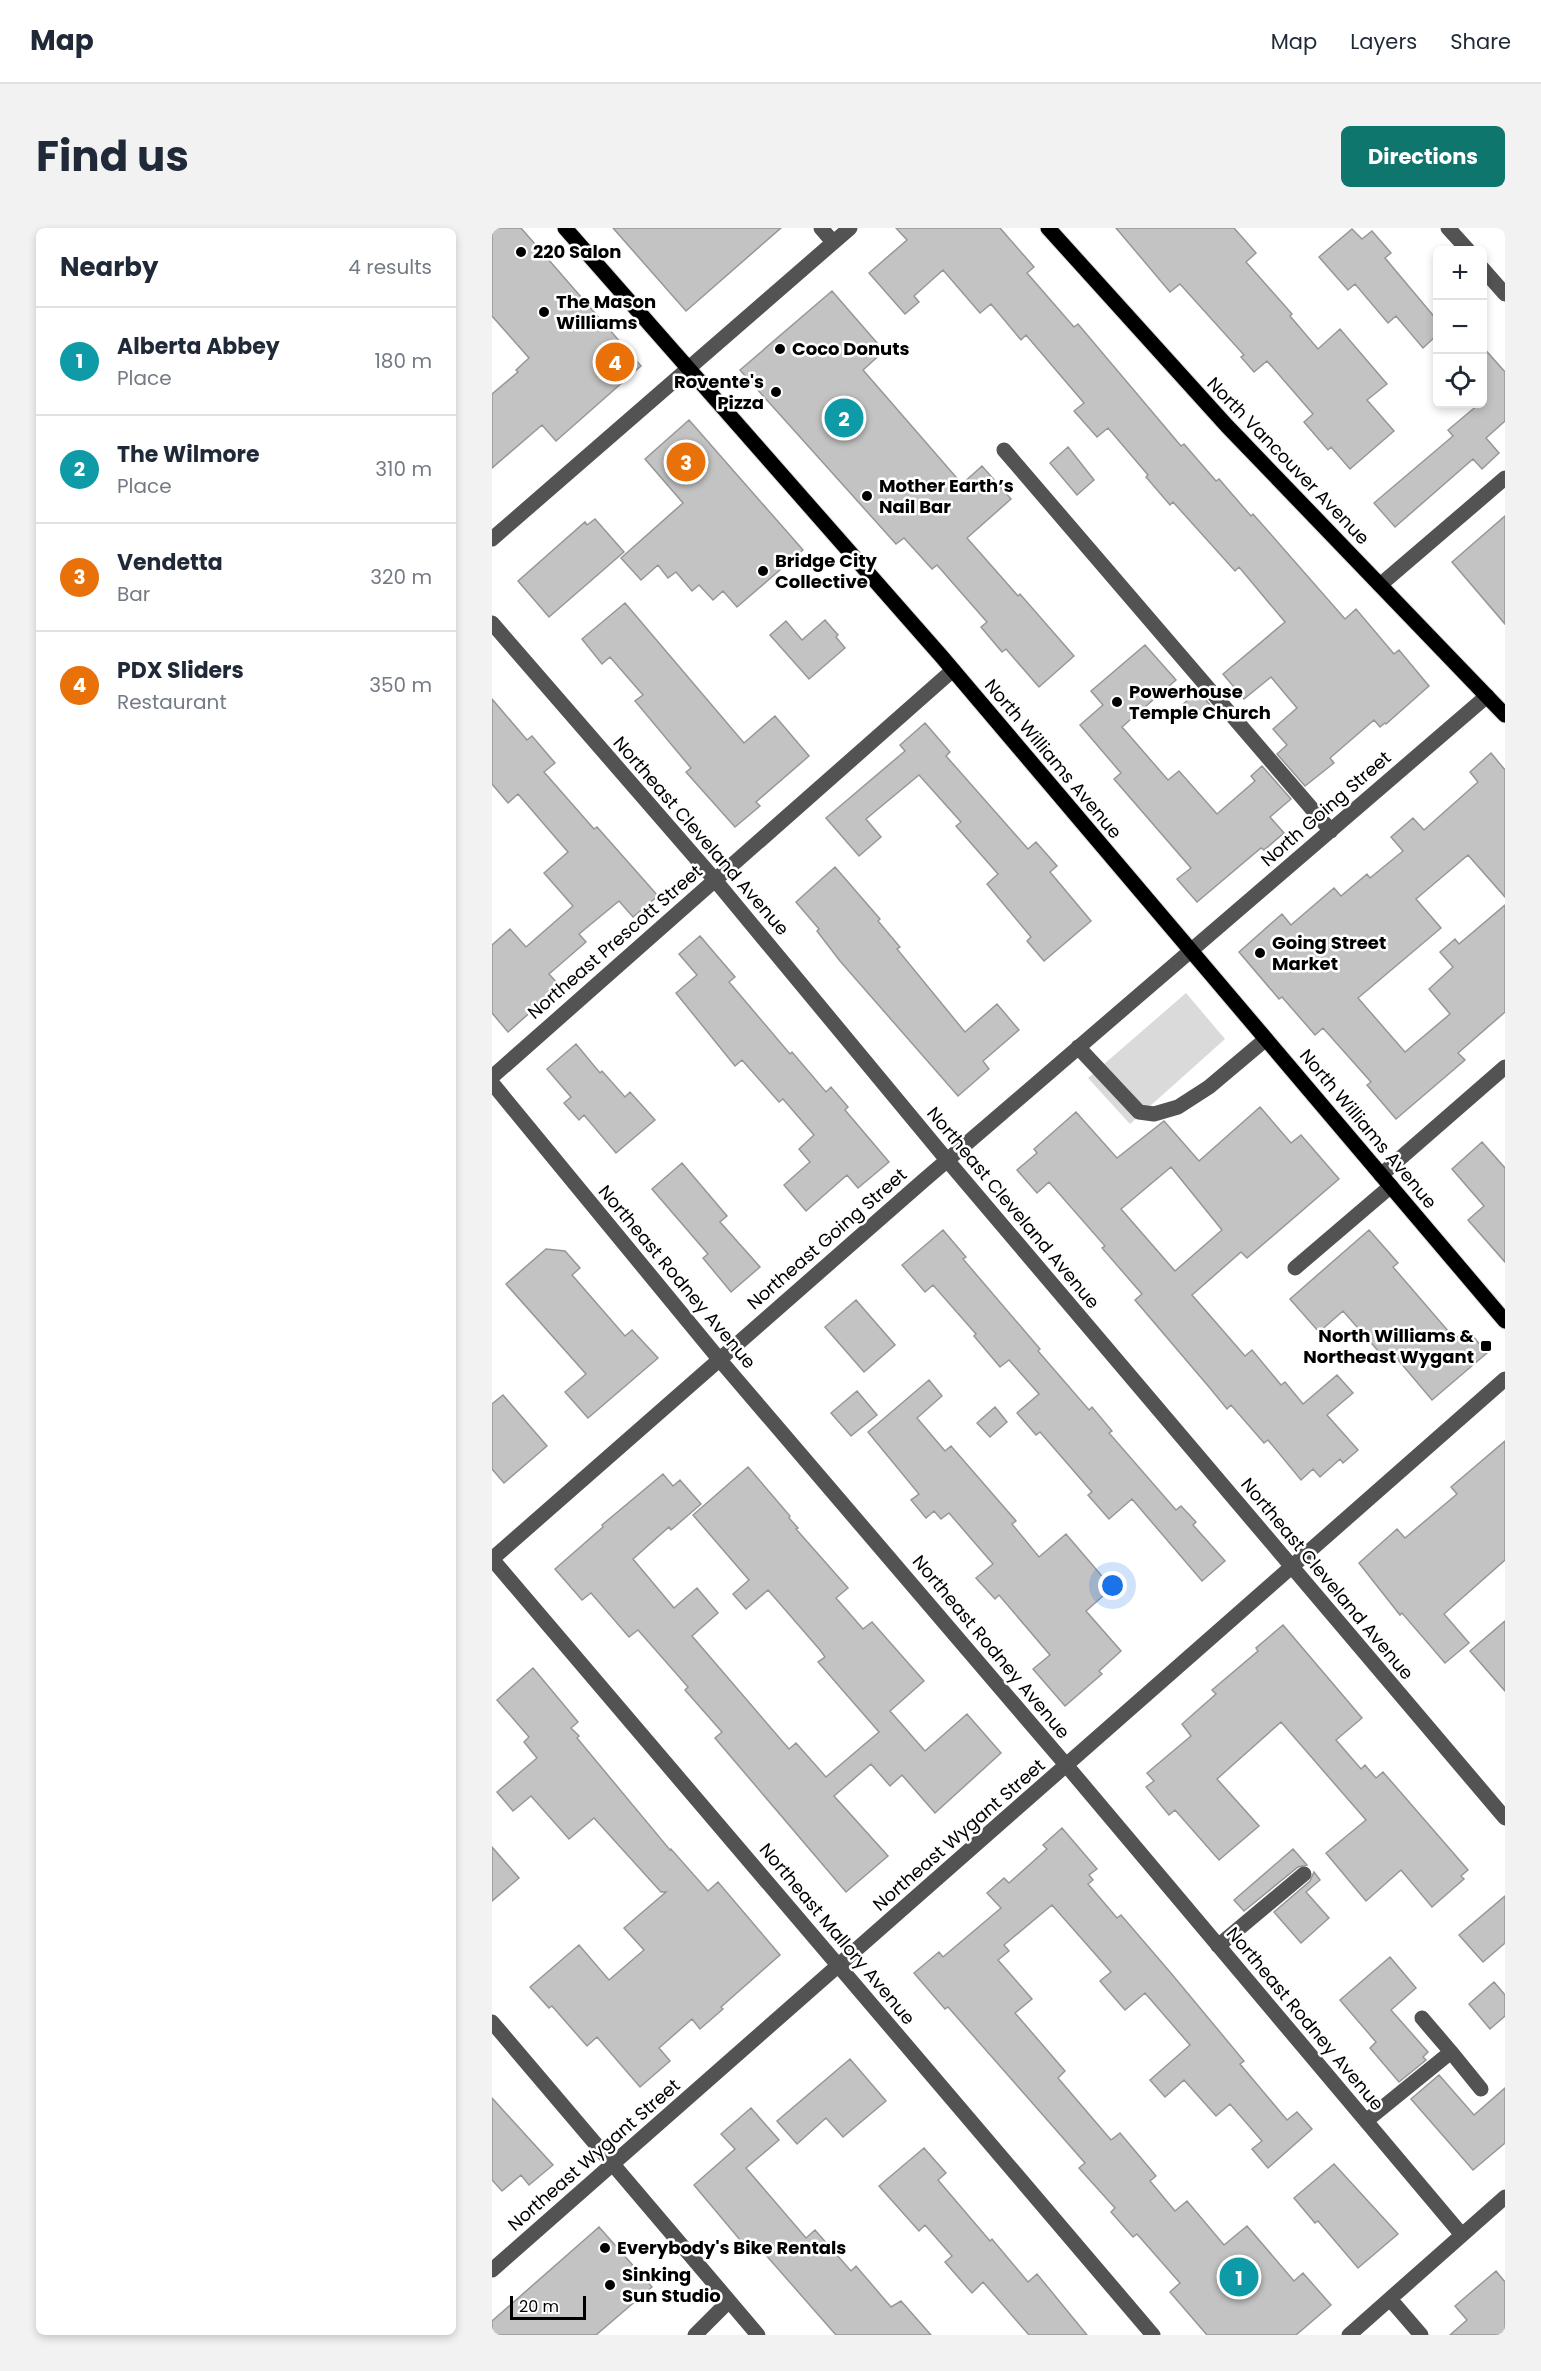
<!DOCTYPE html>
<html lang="en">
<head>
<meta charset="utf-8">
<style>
  body { margin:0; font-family:Poppins,sans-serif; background:#f2f2f3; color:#1f2937 }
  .controls { position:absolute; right:18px; top:18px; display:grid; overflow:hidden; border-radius:9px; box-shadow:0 3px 9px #0003 }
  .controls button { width:54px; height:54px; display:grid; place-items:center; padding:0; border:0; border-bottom:2px solid #e0e1e3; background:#fff; color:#1f2937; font:30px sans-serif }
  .scale { position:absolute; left:18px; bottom:15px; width:76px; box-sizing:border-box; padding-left:6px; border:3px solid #000; border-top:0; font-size:16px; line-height:21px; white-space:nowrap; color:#000; -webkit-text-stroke:4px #fff; paint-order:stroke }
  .you { position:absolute; left:621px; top:1358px; width:21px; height:21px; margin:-15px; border:4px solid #fff; border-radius:50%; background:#1a73e8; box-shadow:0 0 0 9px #1a73e833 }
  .badge { display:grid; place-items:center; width:39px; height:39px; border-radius:50%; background:#0f766e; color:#fff; font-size:20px; font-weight:700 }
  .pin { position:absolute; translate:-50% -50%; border:3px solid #fff; box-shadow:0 2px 6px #0006 }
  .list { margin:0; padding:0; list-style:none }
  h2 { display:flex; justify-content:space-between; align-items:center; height:78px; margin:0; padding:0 24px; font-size:26px }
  h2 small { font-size:20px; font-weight:400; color:#747a83 }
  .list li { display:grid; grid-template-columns:39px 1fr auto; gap:18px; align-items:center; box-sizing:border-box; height:108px; padding:0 24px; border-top:2px solid #e0e1e3 }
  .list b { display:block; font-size:22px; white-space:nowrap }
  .list p { margin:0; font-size:20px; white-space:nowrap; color:#747a83 }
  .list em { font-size:20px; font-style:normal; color:#747a83 }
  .icon { flex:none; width:33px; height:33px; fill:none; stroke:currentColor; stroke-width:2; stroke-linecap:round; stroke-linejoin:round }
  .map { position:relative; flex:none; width:1013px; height:2107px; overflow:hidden; border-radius:9px }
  header { display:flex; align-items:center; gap:36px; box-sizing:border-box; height:84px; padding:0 30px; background:#fff; border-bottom:2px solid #e0e1e3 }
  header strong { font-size:28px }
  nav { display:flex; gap:33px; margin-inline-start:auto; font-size:21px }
  .intro { display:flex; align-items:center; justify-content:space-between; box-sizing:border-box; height:144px; padding:0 36px }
  h1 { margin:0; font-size:42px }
  .button { padding:15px 27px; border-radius:9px; background:#0f766e; color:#fff; font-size:21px; font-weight:700 }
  main { display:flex; gap:36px; padding:0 36px }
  aside { flex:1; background:#fff; border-radius:9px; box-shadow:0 3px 9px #0003 }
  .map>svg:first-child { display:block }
  .green { fill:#dadada }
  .building { fill:#c3c3c3; stroke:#979797; stroke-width:1.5; fill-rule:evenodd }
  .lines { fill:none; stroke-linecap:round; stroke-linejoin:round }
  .major-casing { stroke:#dbdbdb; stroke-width:17 }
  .minor { stroke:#535353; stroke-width:15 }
  .major { stroke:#000; stroke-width:15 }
  .poi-dot { fill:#000; stroke:#fff; stroke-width:2 }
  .labels { text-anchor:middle; stroke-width:5; stroke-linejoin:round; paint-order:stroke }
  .poi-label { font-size:18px; font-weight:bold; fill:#000; stroke:#fff; text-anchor:start }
  .street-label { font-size:18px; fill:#000; stroke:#fff }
</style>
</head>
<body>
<header>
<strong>Map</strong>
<nav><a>Map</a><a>Layers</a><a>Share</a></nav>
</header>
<div class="intro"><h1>Find us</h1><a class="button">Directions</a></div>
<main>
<aside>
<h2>Nearby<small>4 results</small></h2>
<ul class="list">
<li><span class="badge" style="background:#0f9aa8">1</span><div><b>Alberta Abbey</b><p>Place</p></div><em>180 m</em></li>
<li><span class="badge" style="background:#0f9aa8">2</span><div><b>The Wilmore</b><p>Place</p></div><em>310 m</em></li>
<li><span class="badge" style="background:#e8710a">3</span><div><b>Vendetta</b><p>Bar</p></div><em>320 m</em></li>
<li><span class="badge" style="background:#e8710a">4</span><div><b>PDX Sliders</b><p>Restaurant</p></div><em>350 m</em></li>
</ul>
</aside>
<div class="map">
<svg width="1013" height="2107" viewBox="0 0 1013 2107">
  <rect width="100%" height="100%" fill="#fff"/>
  <path class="green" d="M694,765L733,811L638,896L596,850Z"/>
  <path class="building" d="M0,0H29L149,138L64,213L50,197L0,240V166L26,144L24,142L37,130L0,88Z
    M121,0H289L194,83Z
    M404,0H508L542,39L535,45L582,99L586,96L689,218L692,216L724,253L727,251L759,288L761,286L853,391L864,381L902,426L907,422L937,458L894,496L893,495L888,499L882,492L838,530L842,535L813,558L785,526L795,517L781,501L805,480L779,449L752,471L731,446L793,394L747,339L743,343L681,274L678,277L654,249L656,247L616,200L605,209L582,183L592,175L534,107L529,112L499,76L488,85L451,42L422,68L427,74L413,86L377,45L415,12Z
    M624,0H742L764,25L754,34L800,86L798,88L826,121L848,101L895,156L875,172L902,203L858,241L839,219L836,222L812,194L821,186L775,133L762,144L749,129L752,127L688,56L678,64Z
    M860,1L870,11L880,3L899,25L893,30L945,92V107L931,120L904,88L896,95L863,56L856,62L827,29Z
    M340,63L392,123L371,142L470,256L490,238L519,271L475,310L526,368L528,366L582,428L547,459L514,421L510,424L489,399L495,394L445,337L440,341L412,310L404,316L248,142Z
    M990,118L1013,144V193L994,210L1007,225L990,241L981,231L903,299L882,275L961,208L956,202L987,176H990Z
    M197,192L311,322L245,379L231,363L221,372L207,357L200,363L184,344L176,350L166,337L149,352L129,330L191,275L153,231Z
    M576,219L602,252L585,267L558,235Z
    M1013,288V396L960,334Z
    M103,291L132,324L57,389L26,353L93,294L95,297Z
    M133,375L252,515L283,488L317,528L264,574L268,578L243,599L194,544L199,540L143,473L151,467L118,429L110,436L90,411Z
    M333,392L346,407L344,409L353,420L317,451L278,407L294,393L310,412Z
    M653,417L684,452L630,499L676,552L687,543L725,586L763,553L759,548L770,538L799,571L778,589L792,605L772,622L769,620L705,674L685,651L699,640L622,551L629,545L588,497L611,477L599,463Z
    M706,463L719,478L702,492L690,477Z
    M0,471L35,512L40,508L63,535L52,544L102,601L105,599L166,668L141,689L127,673L87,706L94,714L57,746L68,758L16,804L0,785V717L18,701L34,719L81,678L52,645L76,624L26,566L16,575L0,556Z
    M433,495L458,524L454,528L536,621L544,614L565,638L558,644L599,693L552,733L535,713L539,709L495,656L506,646L464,598L469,594L427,547L374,591L389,609L367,628L334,590L413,523L408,517Z
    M999,525L1013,542V669L976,627L924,671L949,700L866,770L913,824L958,786L937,761L961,739L948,724L963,711L967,716L1013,677V784L966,825L973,832L904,891L875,857L879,854L831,800L823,807L790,769L787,771L747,724L790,686L799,697L842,660L849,668L875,646L878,650L911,623L899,609L921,590L932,602L986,554L978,544Z
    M343,639L388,691L386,693L408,719L405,721L473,804L505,776L527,802L491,833L497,841L466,868L348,733L325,703L327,701L304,674Z
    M208,708L243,749L237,754L298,826L300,824L334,864L339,859L356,879L353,882L397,934L366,960L355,947L314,983L292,957L318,934L307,921L322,907L291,871L287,874L250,832L243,838L184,765L205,747L187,726Z
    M84,816L108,845L110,843L133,869L138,864L163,892L124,925L92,887L87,892L72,875L79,869L55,841Z
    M768,879L799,915L809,907L847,951L755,1030L749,1024L700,1067L753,1128L760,1122L789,1157L793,1154L811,1176L845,1147L861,1165L835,1187L866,1222L851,1235L848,1231L828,1249L821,1241L809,1252L776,1212L772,1215L739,1177L735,1181L717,1159L643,1072L650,1066L610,1020L613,1018L557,954L545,965L525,942L545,925L542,921L584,884L625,930L672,893L707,933ZM679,939L730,1002L683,1043L629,981Z
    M990,914L1013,940V1034L976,992L992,978L960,941Z
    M190,935L235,988L228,994L268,1039L239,1064L211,1030L216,1026L160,961Z
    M451,1002L474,1029L471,1031L548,1121L546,1123L597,1182L600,1179L620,1203L617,1205L684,1282L689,1278L704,1294L701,1297L733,1333L710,1353L640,1271L617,1291L596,1267L600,1264L548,1204L544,1207L525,1185L547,1166L517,1132L508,1139L482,1108L484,1106L441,1057L433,1064L410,1037Z
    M877,1002L906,1035L901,1039L963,1111L975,1101L995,1125L940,1172L902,1127L895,1133L851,1083L827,1104L798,1071Z
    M54,1021L73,1023L88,1040L80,1047L133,1108L140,1102L166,1130L96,1190L73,1164L94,1146L14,1056Z
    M364,1072L403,1117L372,1144L333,1099Z
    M437,1152L450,1168L425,1190L453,1223L459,1218L524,1293L520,1296L547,1329L574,1306L620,1360L594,1383L629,1423L607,1443L610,1446L573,1478L541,1441L558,1427L507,1367L503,1371L484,1350L501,1336L457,1285L449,1291L442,1283L434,1290L419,1272L427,1266L376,1204Z
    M365,1163L385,1187L359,1208L339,1185Z
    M11,1167L55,1218L12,1255L0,1241V1176Z
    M503,1179L515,1194L498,1209L485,1195Z
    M1013,1213V1332L952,1386L977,1415L953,1435L910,1385L908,1387L867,1335L905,1301L913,1310L965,1266L959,1259Z
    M256,1239L298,1288L297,1290L306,1300L304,1301L356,1360L344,1370L371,1401L380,1394L432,1453L398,1483L433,1523L475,1486L509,1525L443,1585L410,1547L398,1558L379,1536L342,1568L396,1628L354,1664L223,1510L230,1504L193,1462L196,1459L146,1402L137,1409L99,1365L90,1372L63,1341L111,1299L110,1297L171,1246L181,1258L188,1252L209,1276L179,1302L177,1299L141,1331L182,1380L205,1360L226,1385L200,1408L297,1521L304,1515L334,1549L387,1504L326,1434L333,1429L328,1422L276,1362L254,1381L241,1366L257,1352L201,1287Z
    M1013,1393V1463L978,1423Z
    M791,1397L870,1490L844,1512L869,1541L873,1537L884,1550L891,1544L976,1642L969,1648L972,1651L940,1679L909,1642L874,1673L834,1625L874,1592L789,1494L725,1551L767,1598L727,1632L683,1582L677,1587L654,1559L662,1553L655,1545L699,1508L690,1496L724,1466L720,1462L766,1423L764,1420Z
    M41,1440L86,1494L79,1500L87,1508L85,1510L178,1622L179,1621L216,1663L226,1654L288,1727L229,1779L231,1781L208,1801L200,1791L167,1820L178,1833L148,1859L105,1809L95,1818L60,1778L57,1780L38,1759L87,1717L117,1752L152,1722L132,1700L174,1664H169L102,1590L77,1611L39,1568L21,1583L5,1564L45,1530L32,1514L37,1509L5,1472Z
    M570,1600L605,1641L597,1647L601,1652L596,1656L625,1690L629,1687L678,1744L752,1833L748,1836L795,1892L805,1884L820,1901L776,1940L760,1921L770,1913L738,1876L724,1888L692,1852L673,1869L658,1852L698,1817L653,1765L633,1782L608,1753L619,1744L560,1677L512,1717L517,1723L506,1732L540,1771L523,1785L573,1843L566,1850L619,1912L628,1905L664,1948L658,1953L683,1983L695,1973L732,2017L755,1998L802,2053L811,2045L839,2077L804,2107H715L678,2064L688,2055L645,2006L641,2009L619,1984L623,1980L587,1940L593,1935L456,1779L453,1781L422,1745L447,1724L451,1729L509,1680L495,1665L512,1650L517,1655L555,1621L551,1617Z
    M0,1619L27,1650L0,1673Z
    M801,1621L815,1637L806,1639L752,1683L742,1672Z
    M822,1644L828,1652L814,1664L837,1690L809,1715L782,1684L818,1653Z
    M1013,1668V1715L991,1734L967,1707Z
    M898,1729L924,1760L899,1782L936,1824L931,1829L934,1832L907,1854L878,1820L884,1814L848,1772Z
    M1002,1754L1013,1767V1788L998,1801L977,1776Z
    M358,1831L394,1873L351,1909L334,1890L305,1916L285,1893Z
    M947,1847L982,1887L1013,1860V1915L981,1942L919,1871Z
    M0,1870L61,1937L37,1957L29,1947L10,1963L0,1952Z
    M259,1880L287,1912L254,1940L314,2010L323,2002L359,2043L364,2038L399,2079L409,2073L439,2107H344L266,2018L259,2025L202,1957L243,1921L229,1906Z
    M432,1920L454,1945L446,1952L498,2013L500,2011L536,2054L545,2046L595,2107H537L491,2054L480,2065L453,2034L460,2028L433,1997L427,2003L387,1958Z
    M842,1936L906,2006L866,2040L826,1993L823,1995L802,1970Z
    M107,1999L160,2059L104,2107H0V2093Z
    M1004,2043L1013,2054V2107H958L975,2092L963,2078Z"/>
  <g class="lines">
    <defs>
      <path id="major" d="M73,0L450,429L1013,1093
        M556,0L735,198L1013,487"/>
    </defs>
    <use href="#major" class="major-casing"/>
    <path class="minor" d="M329,0L341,14
      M956,0L976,22
      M990,40L1013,66
      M512,222L839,603
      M0,311L358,0
      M888,357L1013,250
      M0,395L223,652L455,932L1013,1590
      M586,819L647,884L662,886L686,879L717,859L774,811
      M0,849L461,442
      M0,855L227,1131L575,1538L970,2007
      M889,947L1013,839
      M803,1040L899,958
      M0,1331L431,953L995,468
      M0,1331L661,2107
      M726,1718L812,1646
      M930,1790L959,1824
      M0,1794L266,2107
      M874,1893L959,1824L989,1861
      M0,2042L1013,1151
      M898,2071L929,2107
      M203,2107L237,2073
      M857,2107L1013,1969"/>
    <use href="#major" class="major"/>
  </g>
  <g class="poi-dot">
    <circle cx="29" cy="24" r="6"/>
    <circle cx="52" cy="84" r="6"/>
    <circle cx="288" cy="121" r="6"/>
    <circle cx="284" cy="164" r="6"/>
    <circle cx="375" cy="268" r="6"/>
    <circle cx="271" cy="343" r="6"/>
    <circle cx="625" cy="474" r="6"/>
    <circle cx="768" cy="725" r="6"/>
    <rect x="988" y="1112" width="12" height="12" rx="3"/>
    <circle cx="113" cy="2020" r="6"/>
    <circle cx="118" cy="2057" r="6"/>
  </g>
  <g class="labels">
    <g class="poi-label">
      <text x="41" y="30">220 Salon</text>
      <text x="64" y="80">The Mason<tspan x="64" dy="21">Williams</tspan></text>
      <text x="300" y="127">Coco Donuts</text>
      <text x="272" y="160" text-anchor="end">Rovente's<tspan x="272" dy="21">Pizza</tspan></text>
      <text x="387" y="264">Mother Earth’s<tspan x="387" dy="21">Nail Bar</tspan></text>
      <text x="283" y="339">Bridge City<tspan x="283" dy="21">Collective</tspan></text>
      <text x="637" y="470">Powerhouse<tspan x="637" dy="21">Temple Church</tspan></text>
      <text x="780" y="721">Going Street<tspan x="780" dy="21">Market</tspan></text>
      <text x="982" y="1114" text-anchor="end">North Williams &amp;<tspan x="982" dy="21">Northeast Wygant</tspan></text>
      <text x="125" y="2026">Everybody's Bike Rentals</text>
      <text x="130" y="2053">Sinking<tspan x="130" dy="21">Sun Studio</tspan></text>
    </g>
    <g class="street-label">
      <text transform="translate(796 233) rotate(46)" y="6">North Vancouver Avenue</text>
      <text transform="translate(561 531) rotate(50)" y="6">North Williams Avenue</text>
      <text transform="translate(834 581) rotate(-41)" y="6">North Going Street</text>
      <text transform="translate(209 608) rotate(49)" y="6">Northeast Cleveland Avenue</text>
      <text transform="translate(123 714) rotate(-41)" y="6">Northeast Prescott Street</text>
      <text transform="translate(876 901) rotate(50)" y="6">North Williams Avenue</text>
      <text transform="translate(521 980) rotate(50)" y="6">Northeast Cleveland Avenue</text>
      <text transform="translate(335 1011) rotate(-41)" y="6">Northeast Going Street</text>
      <text transform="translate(185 1049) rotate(50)" y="6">Northeast Rodney Avenue</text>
      <text transform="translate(835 1351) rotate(50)" y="6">Northeast Cleveland Avenue</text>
      <text transform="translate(499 1419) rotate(50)" y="6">Northeast Rodney Avenue</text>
      <text transform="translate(467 1607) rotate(-41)" y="6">Northeast Wygant Street</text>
      <text transform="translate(345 1706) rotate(50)" y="6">Northeast Mallory Avenue</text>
      <text transform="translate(813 1791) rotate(50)" y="6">Northeast Rodney Avenue</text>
      <text transform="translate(102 1927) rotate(-41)" y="6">Northeast Wygant Street</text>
    </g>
  </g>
</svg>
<div class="controls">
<button>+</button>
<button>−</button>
<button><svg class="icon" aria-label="locate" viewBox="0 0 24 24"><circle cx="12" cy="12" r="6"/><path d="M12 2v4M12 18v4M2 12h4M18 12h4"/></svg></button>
</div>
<div class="scale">20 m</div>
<div class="you"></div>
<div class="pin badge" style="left:747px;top:2049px;background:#0f9aa8">1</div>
<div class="pin badge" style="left:352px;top:190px;background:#0f9aa8">2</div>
<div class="pin badge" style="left:194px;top:234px;background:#e8710a">3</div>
<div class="pin badge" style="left:123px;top:134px;background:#e8710a">4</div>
</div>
</main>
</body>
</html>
